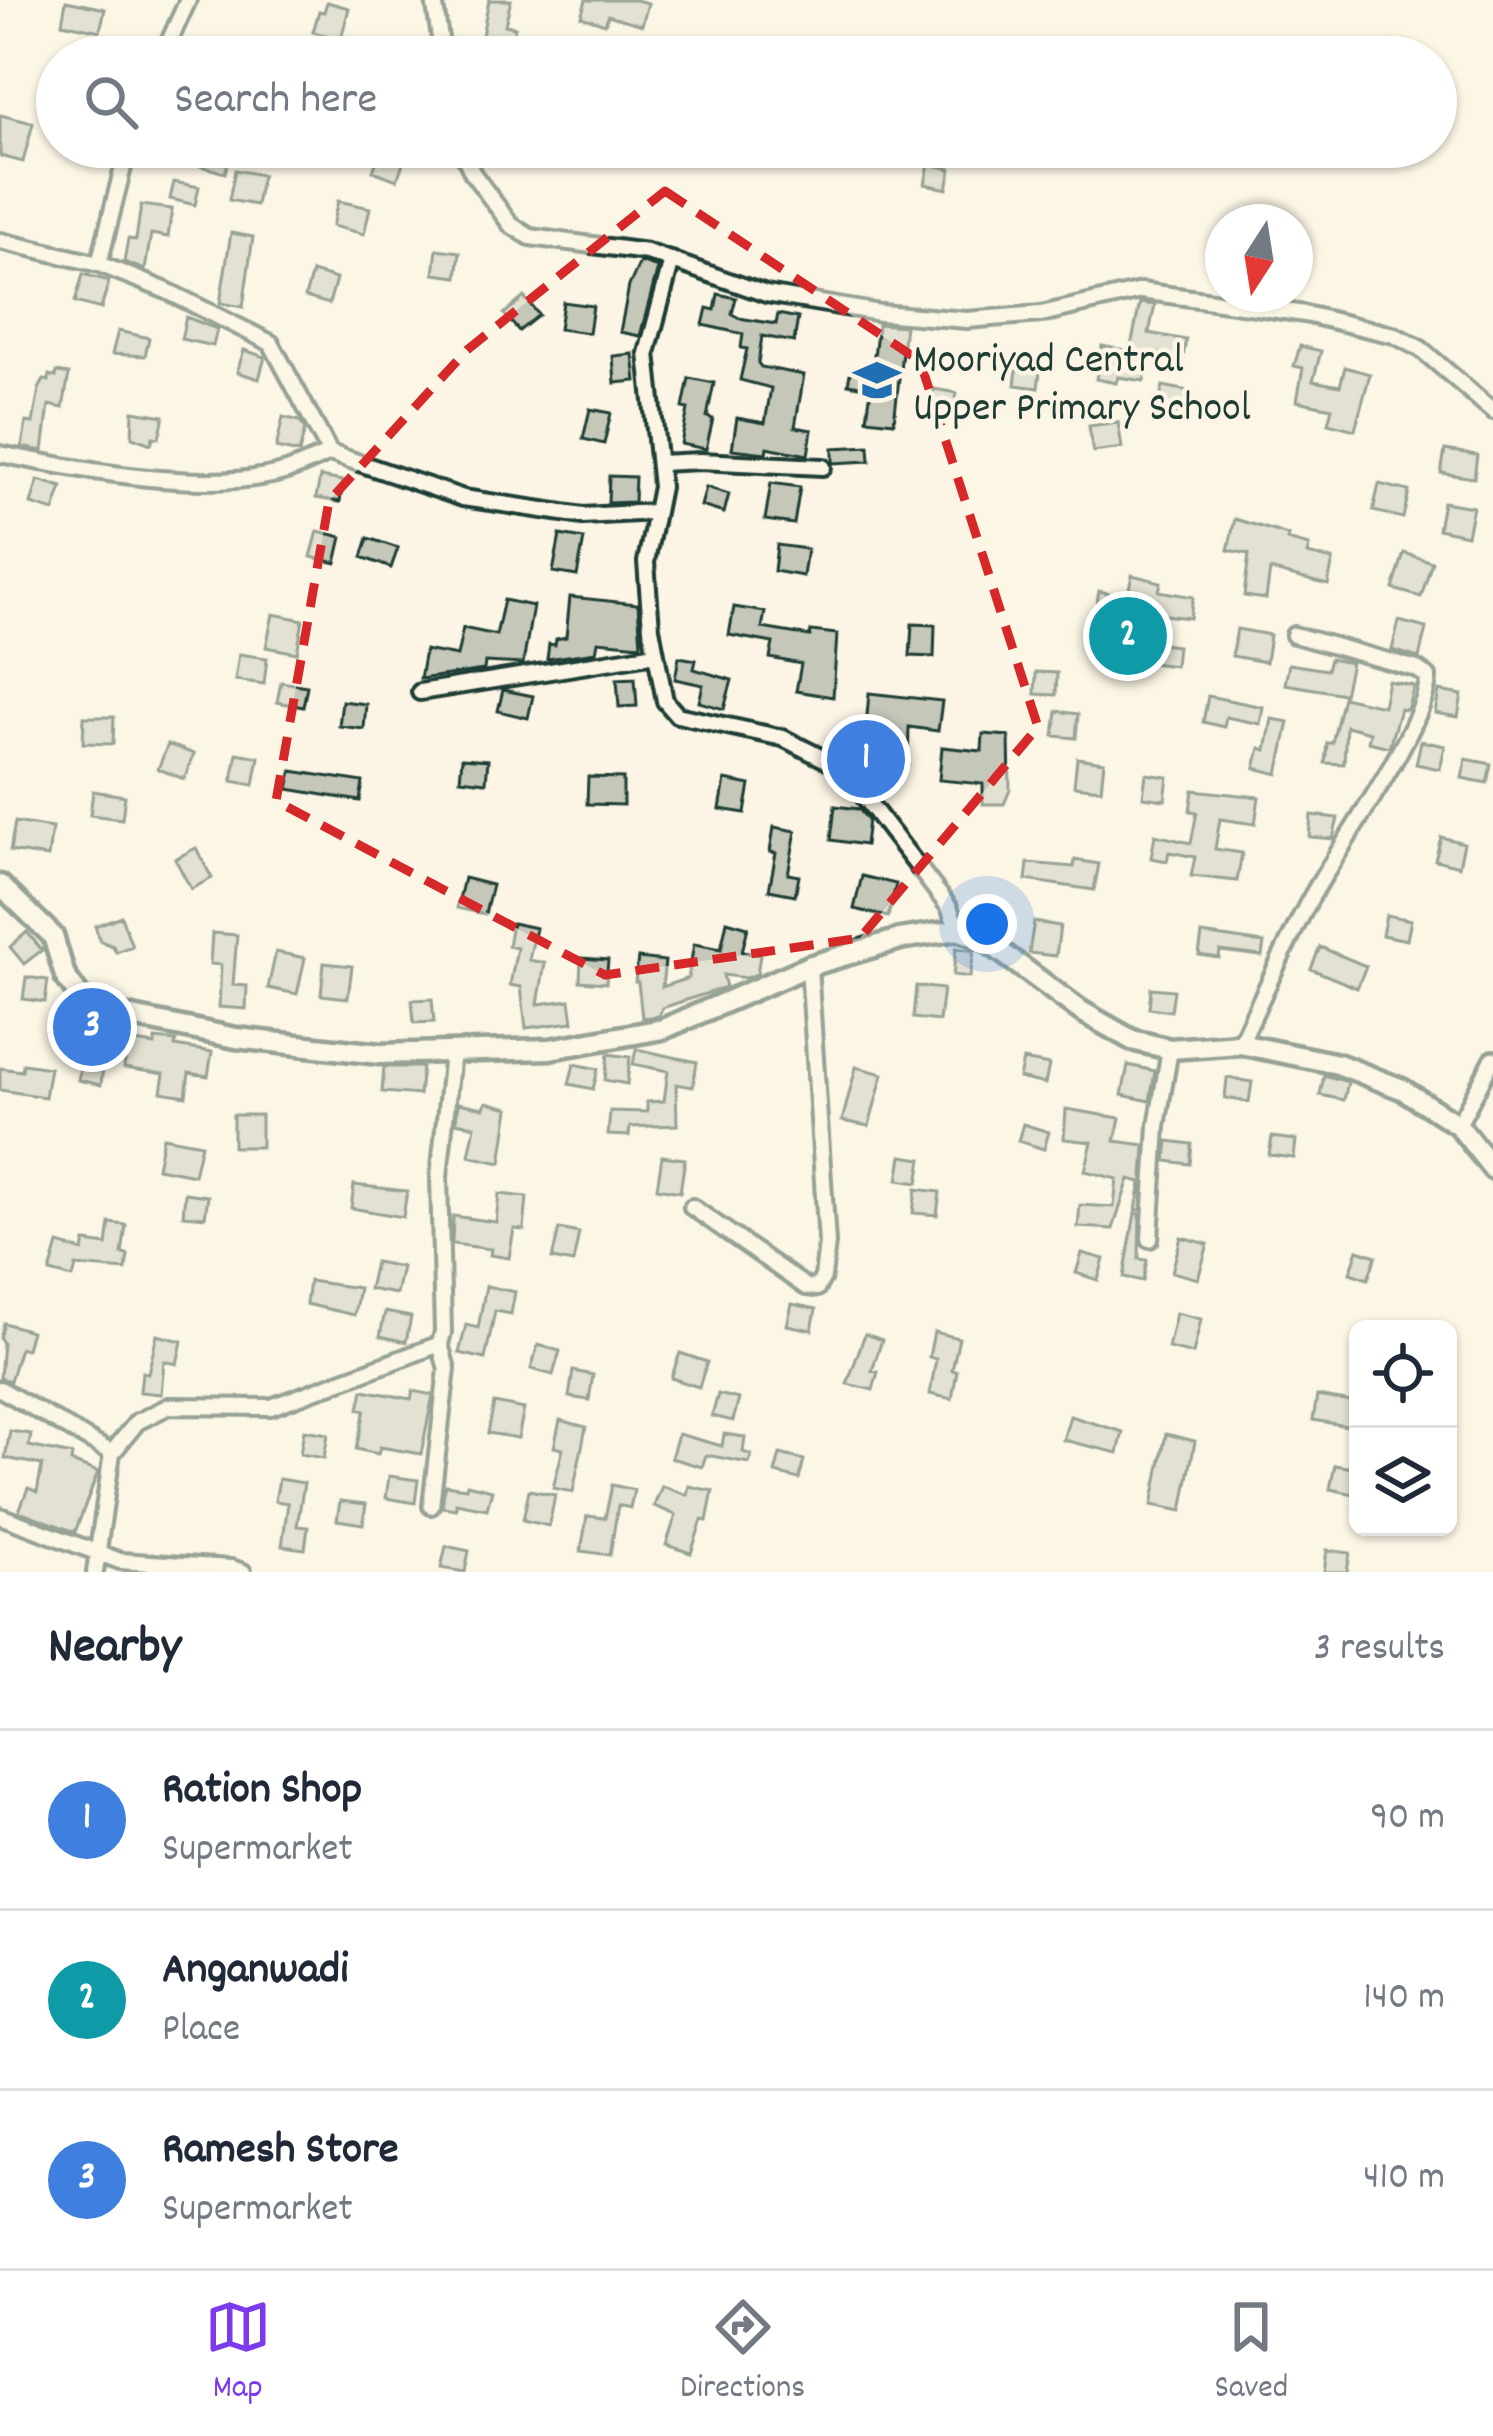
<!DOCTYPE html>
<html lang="en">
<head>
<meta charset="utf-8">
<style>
  body { margin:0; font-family:Dekko,sans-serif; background:#f2f2f3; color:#1f2937 }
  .controls { position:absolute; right:36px; bottom:36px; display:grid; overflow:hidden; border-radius:18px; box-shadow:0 3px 9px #0004 }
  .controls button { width:108px; height:108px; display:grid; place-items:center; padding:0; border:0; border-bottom:3px solid #e0e1e3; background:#fff; color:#1f2937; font:60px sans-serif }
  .compass { position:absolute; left:1205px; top:204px; width:108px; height:108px; border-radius:50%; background:#fff; box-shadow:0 3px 9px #0004; rotate:192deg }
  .you { position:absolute; left:987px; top:924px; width:42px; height:42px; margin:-30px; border:9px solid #fff; border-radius:50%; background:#1a73e8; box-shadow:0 0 0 18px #1a73e833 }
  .badge { display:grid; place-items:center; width:78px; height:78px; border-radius:50%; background:#7c3aed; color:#fff; font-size:39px; font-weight:700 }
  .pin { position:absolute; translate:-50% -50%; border:6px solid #fff; box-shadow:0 3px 12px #0006 }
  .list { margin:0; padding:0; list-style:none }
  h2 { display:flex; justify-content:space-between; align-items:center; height:156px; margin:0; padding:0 48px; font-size:51px }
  h2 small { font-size:39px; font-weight:400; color:#747a83 }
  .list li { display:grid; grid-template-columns:78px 1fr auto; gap:36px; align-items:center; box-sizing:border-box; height:180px; padding:0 48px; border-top:3px solid #e0e1e3 }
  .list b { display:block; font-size:45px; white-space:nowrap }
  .list p { margin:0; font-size:39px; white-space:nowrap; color:#747a83 }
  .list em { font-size:39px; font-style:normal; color:#747a83 }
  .icon { flex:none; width:66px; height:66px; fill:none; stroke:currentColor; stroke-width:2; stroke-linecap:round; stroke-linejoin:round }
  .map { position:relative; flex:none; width:1493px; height:1572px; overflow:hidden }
  .search { position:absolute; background:#fff; box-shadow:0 3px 9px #0004; left:36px; right:36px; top:36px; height:132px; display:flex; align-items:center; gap:30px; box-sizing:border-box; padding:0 42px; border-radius:66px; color:#747a83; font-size:45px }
  .sheet { height:696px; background:#fff }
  nav { display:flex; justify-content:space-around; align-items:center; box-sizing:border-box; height:168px; border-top:3px solid #e0e1e3; background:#fff; font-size:33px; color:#747a83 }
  nav a { display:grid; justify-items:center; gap:6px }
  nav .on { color:#7c3aed }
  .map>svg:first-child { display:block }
  .building { fill:#c5c7b9; stroke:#1f3d34; stroke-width:3 }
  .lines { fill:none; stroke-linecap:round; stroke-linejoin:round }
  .street-casing { stroke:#1f3d34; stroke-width:22 }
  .secondary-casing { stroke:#1f3d34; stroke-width:27 }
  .street { stroke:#fcf5e5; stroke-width:14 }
  .secondary { stroke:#fcf5e5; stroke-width:18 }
  .marked { fill:none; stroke:#d62828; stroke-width:9; stroke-dasharray:24 15; stroke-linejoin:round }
  .labels { text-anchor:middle; stroke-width:9; stroke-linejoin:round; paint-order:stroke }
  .poi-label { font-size:42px; fill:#1f3d34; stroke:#fcf5e5; text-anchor:start }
</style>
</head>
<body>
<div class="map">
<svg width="1493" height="1572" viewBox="0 0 1493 1572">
  <rect width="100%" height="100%" fill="#fcf5e5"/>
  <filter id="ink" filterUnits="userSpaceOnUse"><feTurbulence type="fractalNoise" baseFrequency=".00833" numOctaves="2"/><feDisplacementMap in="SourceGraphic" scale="24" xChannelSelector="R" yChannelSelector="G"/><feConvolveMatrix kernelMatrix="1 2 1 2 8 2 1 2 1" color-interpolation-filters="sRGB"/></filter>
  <g filter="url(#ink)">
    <path class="building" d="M489,0H511L505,25L515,27L509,57L479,51Z
      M586,0H636L648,3L642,25L608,15L605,24L581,16Z
      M66,1L105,9L100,31L62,23Z
      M327,2L349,8L341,39L313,32L319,11L324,12Z
      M0,115L33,123L23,162L0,156Z
      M160,147H232L225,173L200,166L201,163Z
      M382,147L407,152L397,180L373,171Z
      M929,164L951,169L947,189L925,184Z
      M235,170L262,175L256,205L229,200Z
      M174,182L199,187L195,205L170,199Z
      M338,201L370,208L364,234L332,226Z
      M141,205L172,209L168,237L151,234L145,270L124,262L128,239L136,240Z
      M231,233L253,237L243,307L220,303Z
      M437,249L460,252L457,277L434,274Z
      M640,262L658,268L640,336L620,332L629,286Z
      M312,272L336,279L329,304L305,297Z
      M83,274L109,281L101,309L75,302Z
      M718,294L736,298L732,314L739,318L776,324L778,314L798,318L794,342L762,336L758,363L761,367L804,375L795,427L812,430L808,455L767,447L766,453L732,449L737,418L765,423L771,388L740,380L747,349L741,348L743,334L703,325L707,308L715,310Z
      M524,297L539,315L519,331L504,314Z
      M563,302L593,306L589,333L559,329Z
      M1140,303L1155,305L1149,333L1186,340L1183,358L1149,352L1144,381L1118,377L1116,383L1096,379L1102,346L1130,351Z
      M186,317L217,329L213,346L181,339Z
      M878,324L905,326L894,422L867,419L871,388L848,384L851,368L872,372Z
      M118,331L149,338L145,356L112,354Z
      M1300,346L1321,351L1313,381L1340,386L1345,367L1370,374L1355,430L1328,423L1332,408L1297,401L1303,368L1294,366Z
      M244,350L265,357L259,379L237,372Z
      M633,354L636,381L615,383L613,356Z
      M1018,360L1041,363L1038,388L1015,385Z
      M57,372L69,374L63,408L49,405L43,451L22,447L26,422L33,423L39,389L44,380L49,381V375L56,377Z
      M689,378L714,383L707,417L713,419L706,449L681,444L688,409L683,408Z
      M1163,386L1188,391L1184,414L1158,409Z
      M934,389L957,393L953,419L930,415Z
      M590,409L611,413L604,444L583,439Z
      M133,411L164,416L159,438L153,437L151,444L132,437Z
      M283,417L300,421L305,429L299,453L276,448Z
      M1118,422L1122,448L1093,452L1089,426Z
      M869,446L870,461L833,463V448Z
      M1445,450L1477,455L1474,478L1441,473Z
      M609,476L635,477L634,502L608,503Z
      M320,477L343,481L340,502L316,498Z
      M38,480L62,487L54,511L31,504Z
      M771,483L800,487L794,524L765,520Z
      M1379,484L1409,491L1403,518L1373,511Z
      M706,487L729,494L724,513L701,506Z
      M1443,502L1473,507L1467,535L1438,529Z
      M1235,519L1288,535L1287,540L1309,546L1307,554L1333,560L1328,585L1270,570L1266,599L1244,596L1249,554L1228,550Z
      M318,531L342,537L336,563L311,557Z
      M560,535L584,539L577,576L553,572Z
      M368,538L398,548L391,568L362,557Z
      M777,545L807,549L803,576L774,571Z
      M1404,553L1432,562L1421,597L1393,589Z
      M1132,575L1161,582L1159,591L1193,597L1190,618L1147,613L1138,648L1114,642L1120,617L1095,612L1099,591L1127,597Z
      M570,597L638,604L641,645L598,641L596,652L547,659L549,644L555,645L556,639L566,637Z
      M504,600L533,606L523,664L485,662L484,670L420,679L425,650L457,656L463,628L496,635Z
      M734,607L765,612L762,628L810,636L811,631L837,634L833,697L796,691L801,664L770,658L773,643L729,635Z
      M273,614L303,620L297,653L266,647Z
      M1399,621L1426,628L1419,658L1392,650Z
      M912,624L935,625L934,657L910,656Z
      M1237,629L1270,635L1266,662L1232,656Z
      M1154,643L1177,646L1175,666L1151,663Z
      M239,654L267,658L264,684L235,680Z
      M679,657L696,660L694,669L732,680L724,709L699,702L703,685L675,679Z
      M1330,659L1351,663L1344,694L1285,684L1289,664L1327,670Z
      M1036,672L1057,673L1056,695L1035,694Z
      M635,678L637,706L619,707L617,679Z
      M1388,681L1414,686L1407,710L1400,709L1389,747L1368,742L1370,732L1346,726L1344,764L1325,763L1327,743H1332L1343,697L1383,706Z
      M281,682L307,686L303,707L277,702Z
      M503,690L533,696L528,718L498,711Z
      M1439,691L1462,695L1458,717L1435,713Z
      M869,693L942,701L938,731L909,727L908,765H888L889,729L866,727Z
      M1208,696L1263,707L1260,724L1226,717L1224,727L1203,722Z
      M342,701L366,704L364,729L339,726Z
      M1057,711L1078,714L1076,738L1054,736Z
      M84,717H114L113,744L83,743Z
      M1272,719L1289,722L1278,774L1255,768L1260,748L1266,750Z
      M983,734L1009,736L1010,790L1004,804H983V784L939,780L942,747L982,751Z
      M1421,741L1445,746L1440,769L1416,764Z
      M168,744L194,754L184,779L158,769Z
      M237,753L259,757L254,785L232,781Z
      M462,758L488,760L486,782L460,779Z
      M1077,758L1104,762L1101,789L1074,786Z
      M1466,759L1491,764L1487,783L1462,778Z
      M292,771L363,782L360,801L288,789Z
      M1146,774L1168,777L1165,800L1143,797Z
      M588,777L623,778V805L587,804Z
      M725,780L750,785L745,813L720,809Z
      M1193,790L1259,797L1255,824L1220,819L1215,849L1242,853L1237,881L1191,876L1195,857L1169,852L1167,861L1151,858L1155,835L1191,843L1197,812L1190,811Z
      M93,791L125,796L122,819L90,815Z
      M835,806L859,809L868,820L865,845L831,840Z
      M1311,815L1338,818L1333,839L1309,837Z
      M15,822L52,828L48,857L10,851Z
      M774,827L796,831L788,874L799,876L795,895L769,890L776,853L770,852Z
      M1441,837L1464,843L1459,866L1435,860Z
      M196,848L212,878L191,889L175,859Z
      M1075,860L1099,864L1094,890L1026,880L1028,863L1074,867Z
      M862,876L896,884L888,917L854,909Z
      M464,878L492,885L485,914L457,908Z
      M1386,915L1411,920L1407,940L1382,935Z
      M121,916L132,946L116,952L113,946L100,941L95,926Z
      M727,921L748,927L742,952L760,955L757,974L747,978L723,975L726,987L662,1008L659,1016L642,1018L638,982H635L638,958L665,961L662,987L688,978L694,944L721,949Z
      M1034,922L1060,926L1056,956L1029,953Z
      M512,923L536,928L529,960L545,963L538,1004L570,1000L573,1022L526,1028L521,987L510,985L517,948L508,946Z
      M27,932L42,950L24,964L10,947Z
      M212,933L237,935L233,985L247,986L246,1009L219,1007L221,965L210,964Z
      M1202,934L1264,943L1262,956L1220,951L1219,958L1199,955Z
      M1320,947L1366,966L1357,988L1311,969Z
      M956,948L974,951L970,977L953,975Z
      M276,952L305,958L297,994L268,988Z
      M581,958L608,960L606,983L580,981Z
      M324,963L352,966L348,998L321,995Z
      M26,977L48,980L45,1002L23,999Z
      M916,986L943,989L939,1021L913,1018Z
      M1151,988L1174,990L1171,1011L1149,1008Z
      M432,999L434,1022L414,1023L412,1000Z
      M81,1020L107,1026L101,1085L78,1080L86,1035L78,1034Z
      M155,1039L176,1041L175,1046L212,1052L208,1076L189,1073L186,1096L161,1092L164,1074L124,1068L128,1041L155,1045Z
      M636,1049L697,1062L693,1087L676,1084L677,1125L630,1127L629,1136L608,1135L610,1111L647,1112V1102L664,1101L668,1071L633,1064Z
      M608,1054L630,1057L627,1084L605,1080Z
      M1023,1060L1049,1065L1045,1084L1019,1078Z
      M23,1064L50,1068L45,1097L0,1090V1068L22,1071Z
      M574,1064L598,1069L593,1089L569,1084Z
      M1128,1065L1155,1071L1150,1101L1122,1095Z
      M384,1067H422L419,1095L382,1092Z
      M856,1067L883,1074L869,1126L842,1121Z
      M1324,1075L1348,1082L1344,1100L1320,1095Z
      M1227,1078L1252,1082L1249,1102L1225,1098Z
      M486,1102L509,1108L501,1163L469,1156L475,1126L456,1122L458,1103L484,1108Z
      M1066,1109L1120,1118L1115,1141L1145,1145L1141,1210H1136L1141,1182L1129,1179L1113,1229L1078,1227L1080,1205L1114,1207L1117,1179L1085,1171L1092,1142L1064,1139Z
      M233,1115H261V1147H233Z
      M1023,1124L1049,1132L1044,1149L1018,1141Z
      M163,1137L201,1144L194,1175L157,1168Z
      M1272,1137L1296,1140L1294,1158L1269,1155Z
      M1168,1141L1192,1144L1190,1164L1166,1161Z
      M662,1156L685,1159L680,1192L657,1188Z
      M902,1156L922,1159L918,1183L898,1180Z
      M354,1185L407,1191L403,1217L351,1208Z
      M916,1189L940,1192L937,1215L913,1213Z
      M185,1193L208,1196L205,1217L183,1215Z
      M499,1194L527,1197L524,1230L514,1229L509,1258L490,1255L491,1249L452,1244L453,1216L496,1222Z
      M1135,1213L1140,1214L1139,1259L1147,1260L1143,1281L1124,1277Z
      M110,1223L126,1225L122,1254L128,1255L126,1270L76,1266L73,1278L50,1272L58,1244L83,1251L85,1242L107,1245Z
      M559,1229L579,1233L573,1263L552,1259Z
      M1181,1237L1208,1244L1198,1279L1172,1272Z
      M1358,1250L1376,1256L1368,1279L1350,1273Z
      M1082,1253L1104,1259L1098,1280L1076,1273Z
      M375,1262L402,1267L396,1294L369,1289Z
      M309,1281L359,1288L354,1315L306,1304Z
      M486,1286L515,1292L511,1314L495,1311L485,1359L459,1353L466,1325L478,1328Z
      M792,1304L816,1309L812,1330L787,1325Z
      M385,1312L411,1317L406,1342L380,1336Z
      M1176,1313L1201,1319L1193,1354L1168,1348Z
      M4,1323L31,1331L26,1349L20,1348L10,1381L0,1378L3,1343L0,1338Z
      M934,1332L959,1338L952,1370L957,1371L952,1399L930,1394L936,1359L929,1357Z
      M865,1334L882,1340L872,1371L878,1372L873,1390L847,1384Z
      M157,1335L182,1341L177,1364L164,1361L161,1394L140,1392L142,1372L148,1373Z
      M538,1345L560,1351L553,1375L531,1369Z
      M680,1353L707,1362L699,1387L671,1378Z
      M573,1371L593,1375L589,1400L569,1397Z
      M363,1390L411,1399L413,1391L433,1395L421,1454L380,1447L378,1454L356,1449L365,1410L359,1409Z
      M718,1394L739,1399L733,1421L712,1416Z
      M1317,1396L1358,1403V1428L1313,1420Z
      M494,1403L524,1409L518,1438L488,1433Z
      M1070,1416L1123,1432L1118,1453L1063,1440Z
      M560,1420L586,1427L573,1492L553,1488L563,1449L554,1447Z
      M304,1430L328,1434L324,1458L300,1454Z
      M10,1431L31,1434L29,1446L72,1455L71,1462L98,1472L75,1532L19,1511L28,1488L37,1492L42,1465L5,1458Z
      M678,1434L722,1446L724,1434L745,1437L743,1452L751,1455L749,1463L706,1455L702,1467L671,1458Z
      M1166,1434L1195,1441L1182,1511L1152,1505Z
      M780,1454L804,1460L799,1479L775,1473Z
      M1335,1465L1358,1469L1354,1494L1330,1489Z
      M389,1476L418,1480L415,1503L386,1498Z
      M279,1479L304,1483L297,1526L308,1527L305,1549L282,1546L288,1503L275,1501Z
      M467,1484L492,1490L487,1509L456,1503V1509L442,1507L445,1485L466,1488Z
      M612,1485L634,1490L630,1508L618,1505L610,1555L581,1551L587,1516L605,1518Z
      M662,1486L687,1495L689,1486L713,1491L707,1521L702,1520L691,1553L666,1545L676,1515L654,1506Z
      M529,1490L555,1495L549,1526L523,1520Z
      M340,1501L366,1504L363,1524L337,1520Z
      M446,1546L469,1551L465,1572L441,1568Z
      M1327,1550L1350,1553L1347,1572H1324Z"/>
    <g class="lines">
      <defs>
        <path id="street" d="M434,0L443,57
          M162,57L188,0
          M128,147L99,264L167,291L271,343L330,453L463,498L583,516L655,512
          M460,147L473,174L511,225L530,237L647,252L766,294L880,313L967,320L1041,314L1141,291L1305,314L1394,335L1421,349L1493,411
          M0,241L99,264
          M672,260L647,353L661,487L646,562L651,628L665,701L677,715L783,738L842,768L949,907L958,930
          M0,454C79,470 209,495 287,471C301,466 316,459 330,453
          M659,463L700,461L823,467
          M420,692L656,654
          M1240,1044C1262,997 1284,949 1308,903C1335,852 1428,724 1428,677L1417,669L1294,635
          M1458,1125L1493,1059
          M692,1207L806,1287L817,1288L823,1277L827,1243L809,966
          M1150,1239L1157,1126L1170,1049
          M0,1389L112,1453
          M431,1506L447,1369L440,1344L443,1332L439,1177L452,1053
          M0,1516L120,1561L231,1568L243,1572
          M95,1572L112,1453L137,1422L169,1406L271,1407L440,1344"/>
        <path id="secondary" d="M0,885L53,936L65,976L88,1008L236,1038L380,1054L550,1049L663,1029L809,966L900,939L958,930L985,940L1081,1011L1132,1040L1170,1049L1240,1044L1338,1064L1402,1089L1458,1125L1493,1169"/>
      </defs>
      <use href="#street" class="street-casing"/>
      <use href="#secondary" class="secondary-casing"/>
      <use href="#street" class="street"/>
      <use href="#secondary" class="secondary"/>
    </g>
  </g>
  <path d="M0 0H1493V1572H0ZM665,191L920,361L1038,727L860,938L605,975L276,801L329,501L467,350Z" fill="#fcf5e5" fill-opacity=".55" fill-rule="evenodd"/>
  <path class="marked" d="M665,191L920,361L1038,727L860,938L605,975L276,801L329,501L467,350Z"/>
  <defs>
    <symbol id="school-bare" viewBox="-9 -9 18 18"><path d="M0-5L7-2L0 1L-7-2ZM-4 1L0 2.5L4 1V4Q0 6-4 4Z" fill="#1f6fb2" stroke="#fcf5e5" stroke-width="2.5" paint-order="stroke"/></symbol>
  </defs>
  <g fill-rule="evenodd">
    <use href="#school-bare" x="844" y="347" width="66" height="66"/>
  </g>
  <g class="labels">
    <g class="poi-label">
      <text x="913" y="371">Mooriyad Central<tspan x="913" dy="48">Upper Primary School</tspan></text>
    </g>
  </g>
</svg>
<div class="controls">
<button><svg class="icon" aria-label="locate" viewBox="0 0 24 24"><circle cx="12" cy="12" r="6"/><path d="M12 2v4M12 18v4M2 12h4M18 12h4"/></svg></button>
<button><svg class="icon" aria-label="layers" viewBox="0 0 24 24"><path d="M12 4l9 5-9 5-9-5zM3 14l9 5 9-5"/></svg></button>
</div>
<svg class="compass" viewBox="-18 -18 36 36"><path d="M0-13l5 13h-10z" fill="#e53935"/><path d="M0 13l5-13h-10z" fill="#747a83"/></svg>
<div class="you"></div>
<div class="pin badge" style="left:866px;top:759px;background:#3f7fe0">1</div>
<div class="pin badge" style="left:1128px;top:636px;background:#0f9aa8">2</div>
<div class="pin badge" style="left:92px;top:1027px;background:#3f7fe0">3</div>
<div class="search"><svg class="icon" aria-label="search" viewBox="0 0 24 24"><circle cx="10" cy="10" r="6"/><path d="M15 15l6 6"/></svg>Search here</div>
</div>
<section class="sheet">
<h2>Nearby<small>3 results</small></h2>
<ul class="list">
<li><span class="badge" style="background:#3f7fe0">1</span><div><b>Ration Shop</b><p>Supermarket</p></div><em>90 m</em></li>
<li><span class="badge" style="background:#0f9aa8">2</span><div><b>Anganwadi</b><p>Place</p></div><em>140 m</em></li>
<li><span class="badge" style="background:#3f7fe0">3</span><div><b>Ramesh Store</b><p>Supermarket</p></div><em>410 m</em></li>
</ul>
</section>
<nav>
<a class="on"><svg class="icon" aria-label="map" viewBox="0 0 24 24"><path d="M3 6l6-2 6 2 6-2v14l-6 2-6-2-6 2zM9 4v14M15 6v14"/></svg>Map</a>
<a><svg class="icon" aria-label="directions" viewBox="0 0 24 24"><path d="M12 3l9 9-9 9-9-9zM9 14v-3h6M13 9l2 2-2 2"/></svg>Directions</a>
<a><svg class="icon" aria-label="saved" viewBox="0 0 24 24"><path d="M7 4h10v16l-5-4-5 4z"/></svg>Saved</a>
</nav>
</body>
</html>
